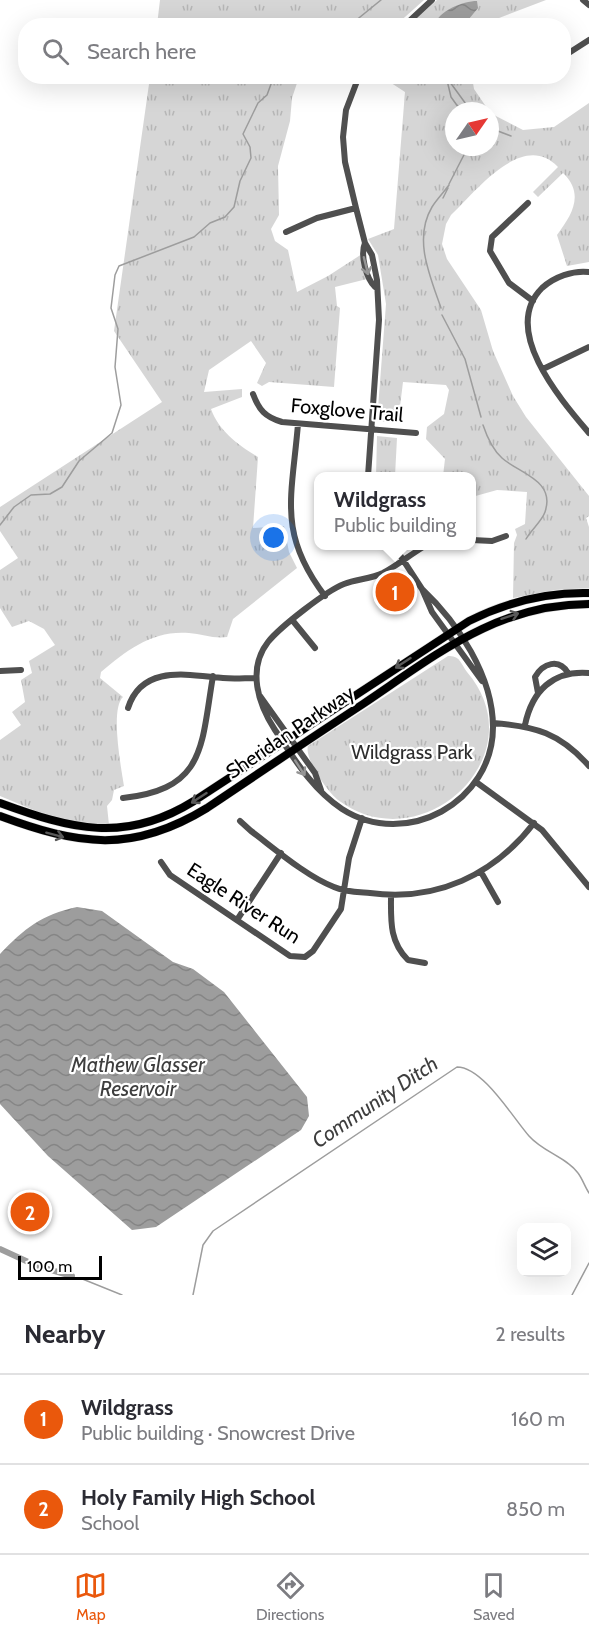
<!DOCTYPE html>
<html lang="en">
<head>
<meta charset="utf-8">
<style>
  body { margin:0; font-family:Cabin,sans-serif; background:#f7f7f7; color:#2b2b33 }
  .controls { position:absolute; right:18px; bottom:18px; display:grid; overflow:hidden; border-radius:12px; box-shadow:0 6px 24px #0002 }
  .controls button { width:54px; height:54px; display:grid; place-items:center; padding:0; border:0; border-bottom:2px solid #e1e1e2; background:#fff; color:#2b2b33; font:30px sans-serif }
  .compass { position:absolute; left:445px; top:102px; width:54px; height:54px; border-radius:50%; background:#fff; box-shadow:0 6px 24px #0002; rotate:56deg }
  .scale { position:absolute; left:18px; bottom:15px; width:84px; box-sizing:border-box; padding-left:6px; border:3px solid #000; border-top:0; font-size:16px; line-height:21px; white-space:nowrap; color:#000; -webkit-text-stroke:4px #fff; paint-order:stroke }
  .you { position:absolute; left:274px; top:538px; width:21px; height:21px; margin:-15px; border:4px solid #fff; border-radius:50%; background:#1a73e8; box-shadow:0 0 0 9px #1a73e833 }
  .badge { display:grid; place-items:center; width:39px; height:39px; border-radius:50%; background:#ea580c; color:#fff; font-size:20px; font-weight:700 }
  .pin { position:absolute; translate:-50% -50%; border:3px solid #fff; box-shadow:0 2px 6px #0006 }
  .popup { position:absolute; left:314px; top:472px; width:162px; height:78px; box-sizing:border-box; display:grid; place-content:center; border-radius:12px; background:#fff; filter:drop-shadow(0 2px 4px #0005); font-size:20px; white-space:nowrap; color:#7c7c81 }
  .popup b { font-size:22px; color:#2b2b33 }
  .popup::after { content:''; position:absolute; left:50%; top:100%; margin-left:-12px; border:12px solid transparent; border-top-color:#fff }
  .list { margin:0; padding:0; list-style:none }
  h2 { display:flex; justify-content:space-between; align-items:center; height:78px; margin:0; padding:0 24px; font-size:26px }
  h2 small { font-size:20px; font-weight:400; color:#7c7c81 }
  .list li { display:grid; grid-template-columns:39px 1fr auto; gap:18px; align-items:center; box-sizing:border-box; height:90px; padding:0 24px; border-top:2px solid #e1e1e2 }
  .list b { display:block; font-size:22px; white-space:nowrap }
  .list p { margin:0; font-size:20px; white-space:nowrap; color:#7c7c81 }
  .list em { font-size:20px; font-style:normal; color:#7c7c81 }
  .icon { flex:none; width:33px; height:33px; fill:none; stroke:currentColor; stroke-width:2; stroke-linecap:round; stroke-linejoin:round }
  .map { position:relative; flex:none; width:589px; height:1295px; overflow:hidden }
  .search { position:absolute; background:#fff; box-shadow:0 6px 24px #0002; left:18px; right:18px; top:18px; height:66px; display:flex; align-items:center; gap:15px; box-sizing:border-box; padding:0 21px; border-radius:24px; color:#7c7c81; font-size:22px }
  .sheet { height:258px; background:#fff }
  nav { display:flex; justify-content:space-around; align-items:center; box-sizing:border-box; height:84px; border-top:2px solid #e1e1e2; background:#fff; font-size:16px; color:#7c7c81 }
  nav a { display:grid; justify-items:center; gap:3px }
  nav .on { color:#ea580c }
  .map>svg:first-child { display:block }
  .grass { fill:url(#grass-tufts) }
  .water { fill:url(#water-waves) }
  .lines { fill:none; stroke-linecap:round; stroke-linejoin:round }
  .stream { stroke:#9d9d9d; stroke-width:1.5 }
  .canal { stroke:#9d9d9d; stroke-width:6 }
  .major-casing { stroke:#dbdbdb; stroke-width:9 }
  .minor { stroke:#4f4f4f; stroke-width:6 }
  .major { stroke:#000; stroke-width:8 }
  .oneway { stroke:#959595 }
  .oneway2 { stroke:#595959 }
  .labels { text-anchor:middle; stroke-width:4.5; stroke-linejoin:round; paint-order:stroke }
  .street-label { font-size:20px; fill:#000; stroke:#fff }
  .park-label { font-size:20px; fill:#2d2d2d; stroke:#fff }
  .water-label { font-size:21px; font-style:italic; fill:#3e3e3e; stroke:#fff }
</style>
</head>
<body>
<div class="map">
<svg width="589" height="1295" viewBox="0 0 589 1295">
  <defs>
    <pattern id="grass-tufts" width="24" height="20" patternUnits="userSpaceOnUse" patternTransform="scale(1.5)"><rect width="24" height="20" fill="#d6d6d6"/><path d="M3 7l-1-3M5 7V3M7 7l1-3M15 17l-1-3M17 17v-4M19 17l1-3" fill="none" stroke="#b6b6b6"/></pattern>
    <pattern id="water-waves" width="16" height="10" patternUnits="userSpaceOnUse" patternTransform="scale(1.5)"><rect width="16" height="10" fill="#9d9d9d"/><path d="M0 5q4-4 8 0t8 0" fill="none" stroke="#858585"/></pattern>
  </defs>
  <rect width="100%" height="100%" fill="#fff"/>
  <path class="grass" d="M160,0H424L396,25H157Z
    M437,0H546L494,20L489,25L408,26Z
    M150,77H299L292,98L290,121L278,166L279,215L271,229L275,241L288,250L297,292L328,276L362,254L367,279L335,287L337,306L340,308L334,387L269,382L262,386L257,383L266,363L251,341L209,370L204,392L242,389V397L211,409C219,431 238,445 258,457L253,528L284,526L289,552L297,568L233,619L227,637C214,639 202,634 189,633C153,630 127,650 101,672L100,678L123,697C110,709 121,767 124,786L114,790L112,800L107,806L109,825L83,824L48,816L0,796V740L21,725L12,712L25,702L21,680L32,673L29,661L55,645L44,629L29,621L12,627L0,608V570L18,558L0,531V507L162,402L114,331Z
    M382,77H472L474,89L489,111H454V147H490V113L523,130L554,127L589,103V262L567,266L557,235C572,215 585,194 563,173L538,197L533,192L558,167C523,130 477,190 451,215L446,224L442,244L447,259L481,310L493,351L513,396L526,417L589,496V516L586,518L589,527V588L555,590L513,598L514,543L517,535L515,529L525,524L527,492L497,490L472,497V476H443L445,459L426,439L427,427L444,414L449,390L446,385L403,382L398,423L377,421L386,304L378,255L368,239L394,229L405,92Z
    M377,436L397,438L395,476H376Z
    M448,656C460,655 461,664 467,672C538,755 422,863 338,800C328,792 304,759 308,746Z"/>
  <path class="water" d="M477,1L478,8L464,25H435C438,11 463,1 477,1Z
    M77,907L102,911L173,962L193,969L224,992L307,1097L309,1116L301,1130L156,1227L132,1230L48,1156L0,1104V954C25,928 41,915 77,907Z"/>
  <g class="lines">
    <path class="stream" d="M349,26L381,0
      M446,76L451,97L461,111
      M447,78L471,111
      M457,105L463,111
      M490,128L511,136
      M449,184L468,147
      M443,198L448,188
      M441,308C430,276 413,239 432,207C437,199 444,192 449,185
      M442,315L465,359L481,417
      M483,425C487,437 492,449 502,458C518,473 556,480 545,512C542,521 531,530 526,539
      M0,525L14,507L31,495L50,494L62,487L79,461L112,433L121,405L115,367L118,329L111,308L115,275L119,266L194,237L210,223L225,217L234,207L240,181L251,158L250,147L243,134L258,103L267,95L274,76
      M80,1278L122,1295
      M193,1295L203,1245L213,1231L457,1067C483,1067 513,1118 529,1136C543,1152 566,1157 578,1173C582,1178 585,1187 589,1193
      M572,1295L589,1263"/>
    <path class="canal" d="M0,1249L37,1266L72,1276"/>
    <defs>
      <path id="major" d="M0,803C71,829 125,844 194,801L469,621C507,602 547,592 589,593
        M0,816C78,845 132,854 207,808C259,773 311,738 363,704C436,655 497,604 589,604"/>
    </defs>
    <use href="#major" class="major-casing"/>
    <path class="minor" d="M583,0L589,5
      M404,26L432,0
      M564,56L589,40
      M359,76L346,110L343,137L345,162L356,208L365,243L372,255L377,280L379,320L368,476
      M528,203L492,237L490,251L509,283L533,301
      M286,232L317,218L356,208
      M365,243C360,255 366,278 375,287
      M589,272C573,270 554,277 542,288C500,330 561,400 589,433
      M543,369L589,347
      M253,394C259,410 265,417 282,422L416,433
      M298,424C292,497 277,533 325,596
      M472,540L492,541L506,536
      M394,546L422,589L432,612L482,681
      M422,589C458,623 493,676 493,727C493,802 406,850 342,809C312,789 295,760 275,730C258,704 247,669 268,642C280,627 326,591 344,584C357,579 371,579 383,573C398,565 411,554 425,546
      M293,621L315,648
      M0,671L21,670
      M538,693L535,677C543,663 559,658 568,673
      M260,696L315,773L321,790
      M128,708C142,664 188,675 223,678C234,679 245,678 256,678
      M493,723C535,726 560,733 589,766
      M525,725C532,691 553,670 589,673
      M476,782L542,830L589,887
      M123,798C206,789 201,746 213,676
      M240,821L251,831C275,849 306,876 334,887C345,892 358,892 370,893C436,902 494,875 534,823
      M161,862L170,875L290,956L305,957L313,951L341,909L349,858L362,818
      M481,872L498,902
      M391,895C391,920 389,941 408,960L425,963
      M237,920L281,853"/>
    <use href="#major" class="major"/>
  </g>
  <defs><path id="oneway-shaft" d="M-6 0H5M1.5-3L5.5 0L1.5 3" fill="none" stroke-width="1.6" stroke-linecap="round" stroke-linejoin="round" transform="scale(1.5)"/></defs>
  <g class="oneway">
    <use href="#oneway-shaft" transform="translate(366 266) rotate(76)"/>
    <use href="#oneway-shaft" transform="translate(300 768) rotate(57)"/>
  </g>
  <g class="oneway2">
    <use href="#oneway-shaft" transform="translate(510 616) rotate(-18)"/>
    <use href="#oneway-shaft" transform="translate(403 663) rotate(147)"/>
    <use href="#oneway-shaft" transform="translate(199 798) rotate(147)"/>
    <use href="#oneway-shaft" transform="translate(55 835) rotate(15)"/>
  </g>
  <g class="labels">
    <g class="street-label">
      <text transform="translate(347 410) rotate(5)" y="7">Foxglove Trail</text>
      <text transform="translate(290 732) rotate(-34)" y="7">Sheridan Parkway</text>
      <text transform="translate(244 903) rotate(33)" y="7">Eagle River Run</text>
    </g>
    <g class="park-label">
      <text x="412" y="759">Wildgrass Park</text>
    </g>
    <g class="water-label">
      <text x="138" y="1072">Mathew Glasser<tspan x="138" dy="24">Reservoir</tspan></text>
      <text transform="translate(375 1102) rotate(-34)" y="7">Community Ditch</text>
    </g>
  </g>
</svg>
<div class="controls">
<button><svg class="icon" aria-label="layers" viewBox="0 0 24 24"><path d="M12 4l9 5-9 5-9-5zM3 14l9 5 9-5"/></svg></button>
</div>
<svg class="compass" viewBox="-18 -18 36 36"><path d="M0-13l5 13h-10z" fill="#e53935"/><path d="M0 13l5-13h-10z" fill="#7c7c81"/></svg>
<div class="scale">100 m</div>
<div class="you"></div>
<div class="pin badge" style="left:395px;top:592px">1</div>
<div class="popup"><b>Wildgrass</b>Public building</div>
<div class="pin badge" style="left:30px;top:1212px">2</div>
<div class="search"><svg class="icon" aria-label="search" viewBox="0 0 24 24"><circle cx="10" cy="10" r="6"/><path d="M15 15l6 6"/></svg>Search here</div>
</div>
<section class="sheet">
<h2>Nearby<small>2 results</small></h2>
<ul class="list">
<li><span class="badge">1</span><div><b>Wildgrass</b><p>Public building · Snowcrest Drive</p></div><em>160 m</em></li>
<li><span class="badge">2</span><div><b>Holy Family High School</b><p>School</p></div><em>850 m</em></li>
</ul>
</section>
<nav>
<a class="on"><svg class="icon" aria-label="map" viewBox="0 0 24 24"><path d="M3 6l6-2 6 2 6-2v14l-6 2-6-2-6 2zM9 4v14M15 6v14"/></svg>Map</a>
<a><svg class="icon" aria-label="directions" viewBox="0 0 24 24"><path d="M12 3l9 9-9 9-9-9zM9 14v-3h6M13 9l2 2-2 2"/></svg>Directions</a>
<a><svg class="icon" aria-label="saved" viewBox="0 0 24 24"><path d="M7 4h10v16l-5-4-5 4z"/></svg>Saved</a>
</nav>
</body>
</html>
